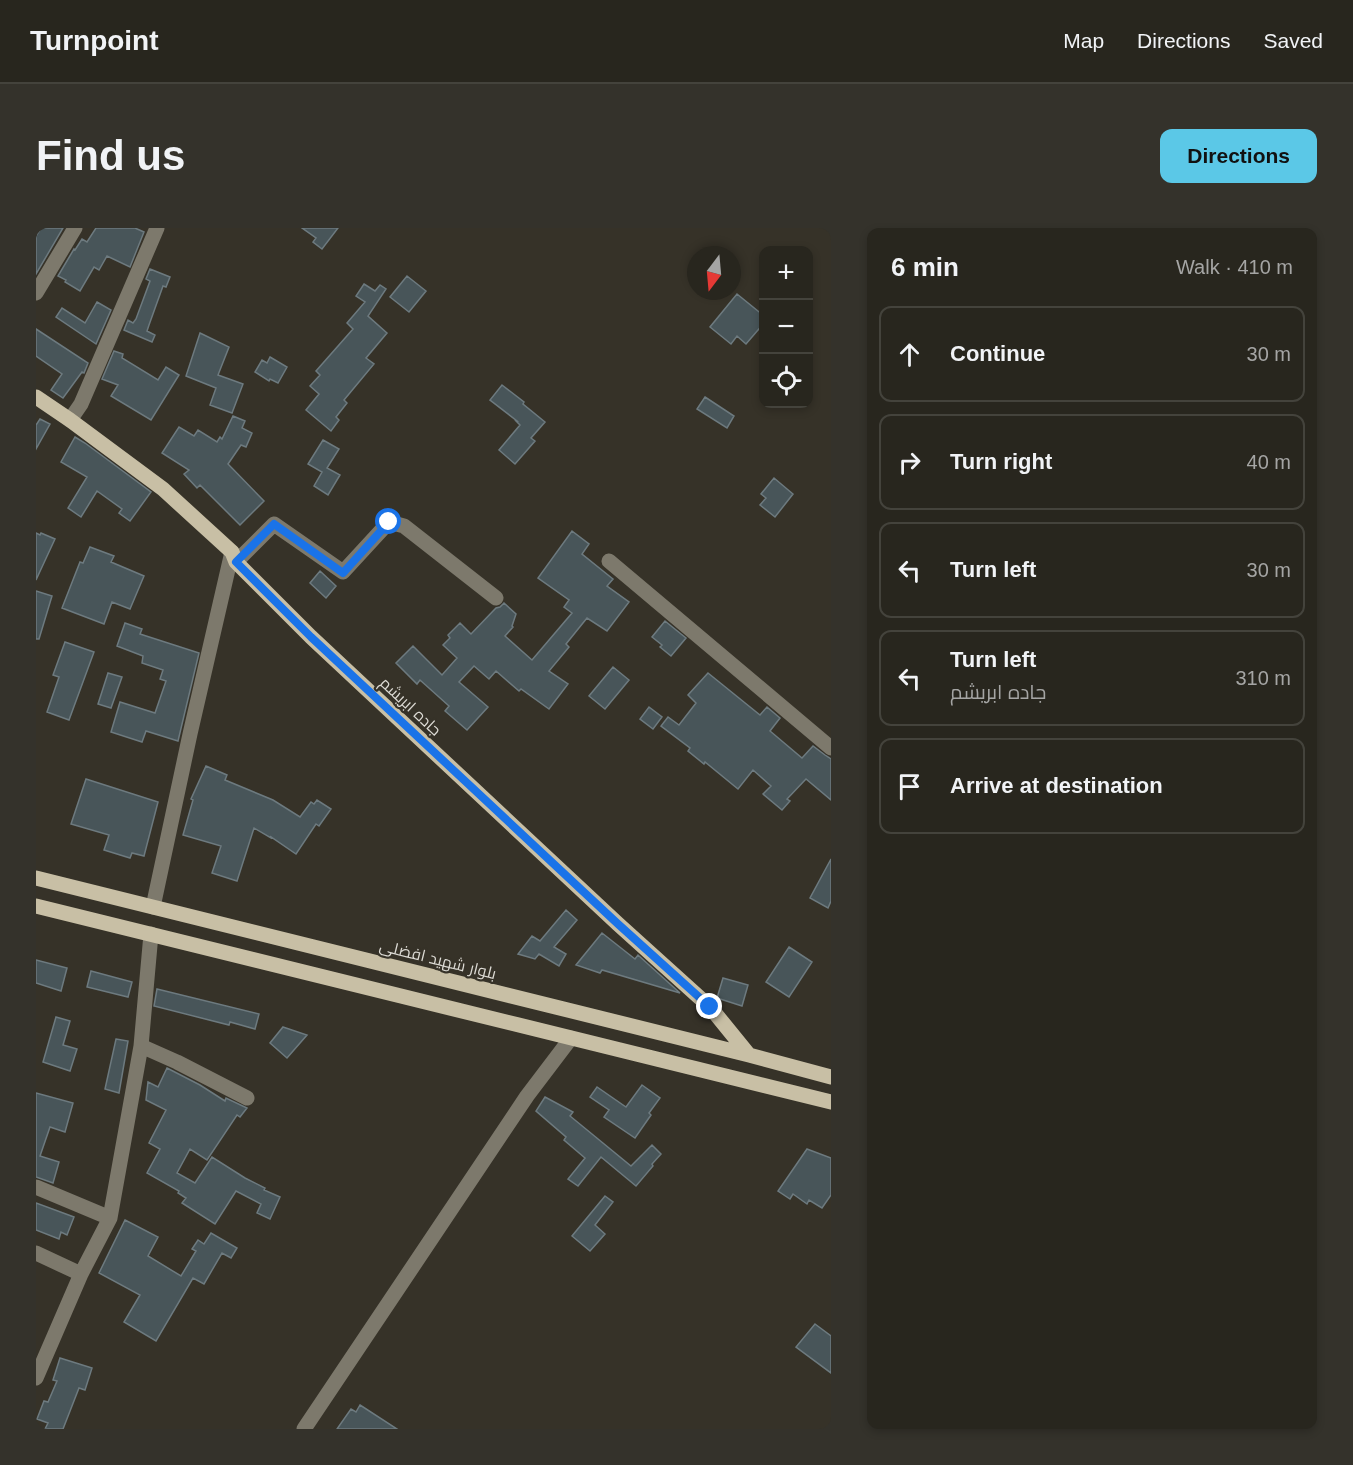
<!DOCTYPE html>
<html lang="en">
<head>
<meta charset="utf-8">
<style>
  body { margin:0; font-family:Arial,Cairo,sans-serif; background:#34322b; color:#f1f3f6 }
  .controls { position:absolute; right:18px; top:18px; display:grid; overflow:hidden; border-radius:12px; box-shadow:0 3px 9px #0003 }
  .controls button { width:54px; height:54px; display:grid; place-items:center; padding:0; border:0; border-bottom:2px solid #44433c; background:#28261e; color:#f1f3f6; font:30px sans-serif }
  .compass { position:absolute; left:651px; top:18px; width:54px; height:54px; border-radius:50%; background:#28261e; box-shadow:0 3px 9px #0003; rotate:196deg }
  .stop { position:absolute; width:18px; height:18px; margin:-14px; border:4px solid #1a73e8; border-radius:50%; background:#fff }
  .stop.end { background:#1a73e8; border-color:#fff; box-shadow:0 2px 6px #0008 }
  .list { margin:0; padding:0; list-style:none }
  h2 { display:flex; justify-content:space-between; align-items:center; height:78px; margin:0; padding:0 24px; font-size:26px }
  h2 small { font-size:20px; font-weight:400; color:#a5a5a4 }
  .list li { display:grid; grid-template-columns:39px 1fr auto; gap:18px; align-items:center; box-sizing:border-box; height:96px; margin:0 12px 12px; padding:0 12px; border:2px solid #44433c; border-radius:12px }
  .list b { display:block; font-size:22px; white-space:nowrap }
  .list p { margin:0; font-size:20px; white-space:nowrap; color:#a5a5a4 }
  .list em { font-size:20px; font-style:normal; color:#a5a5a4 }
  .icon { flex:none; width:33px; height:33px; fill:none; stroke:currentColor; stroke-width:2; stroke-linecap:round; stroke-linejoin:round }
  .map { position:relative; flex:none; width:795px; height:1201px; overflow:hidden; border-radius:12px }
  header { display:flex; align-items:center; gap:36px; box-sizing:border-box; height:84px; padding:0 30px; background:#28261e; border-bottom:2px solid #44433c }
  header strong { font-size:28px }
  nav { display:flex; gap:33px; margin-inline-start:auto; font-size:21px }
  .intro { display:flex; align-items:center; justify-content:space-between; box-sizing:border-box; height:144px; padding:0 36px }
  h1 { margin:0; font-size:42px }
  .button { padding:15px 27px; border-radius:12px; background:#5bc8e7; color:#111; font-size:21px; font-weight:700 }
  main { display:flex; gap:36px; padding:0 36px }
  aside { flex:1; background:#28261e; border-radius:12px; box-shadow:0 3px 9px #0003 }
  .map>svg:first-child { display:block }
  .building { fill:#485559; stroke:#6d7a7f; stroke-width:1.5 }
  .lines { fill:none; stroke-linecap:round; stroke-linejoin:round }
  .minor { stroke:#7d796c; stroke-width:15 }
  .major { stroke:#c8bfa5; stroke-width:15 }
  .route { stroke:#1a73e8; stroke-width:8 }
  .labels { text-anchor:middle; stroke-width:4.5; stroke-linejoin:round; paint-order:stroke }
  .street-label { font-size:16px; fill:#dcdad4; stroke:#363228 }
</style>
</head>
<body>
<header>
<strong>Turnpoint</strong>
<nav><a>Map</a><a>Directions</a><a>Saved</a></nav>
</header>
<div class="intro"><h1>Find us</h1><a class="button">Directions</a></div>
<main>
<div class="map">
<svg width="795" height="1201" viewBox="0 0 795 1201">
  <rect width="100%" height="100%" fill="#363228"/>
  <path class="building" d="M5,0H27L0,46V8Z
    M60,0H99L108,4L94,39L71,28L63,42L58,39L44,63L29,54L30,52L22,48L38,21L39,22L46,11L51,14Z
    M266,0H302L286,21L277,14L280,10Z
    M114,41L134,49L130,59L127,58L113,97L111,103L119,107L116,114L88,102L92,92L97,95L100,91L114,53L110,51Z
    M371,48L390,63L373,84L354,69Z
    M328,56L339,63L344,57L350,61L332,88L351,105L330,130L338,136L308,172L311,175L300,189L303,192L295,203L270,182L283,166L274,158L284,147L280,143L317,101L311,95L329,74L320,68Z
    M701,66L728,88V95L710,116L701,108L695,116L674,99Z
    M61,74L75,82L60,116L20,89L26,80L49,95Z
    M0,101L52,135L48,145L46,144L27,170L15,162L26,146L0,128Z
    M164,105L193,119L182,147L207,156L196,185L174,177L180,160L150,148Z
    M78,123L87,126L86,130L122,152L130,139L143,147L115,192L75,168L82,157L66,151Z
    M234,129L251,139L242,155L234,151L233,153L219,144L226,132L231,135Z
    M466,157L488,174L487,176L509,194L495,210L499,213L479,236L463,222L484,197L480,193H481L454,172Z
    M669,169L698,188L691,200L661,181Z
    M197,188L209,193L206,200L216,205L210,219L205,217L192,236L228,273L204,297L164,257L161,260L148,246L153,242L126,225L143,199L158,208L162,202L181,214L184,209L186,211Z
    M4,191L14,196L0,221V197Z
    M39,209L49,215L115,264L94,293L83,285L86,281L61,263L45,289L32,280L51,249L25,234Z
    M287,212L303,221L291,240L304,247L292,267L278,258L286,244L272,236Z
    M738,250L757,266L739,289L724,277L730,270L725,266Z
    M536,303L553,316L546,326L577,351L571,358L593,374L571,403L551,390L530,416L533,419L513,443L532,456L513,481L485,461L483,463L460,443L453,451L438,438L423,454L452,479L431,502L409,483L413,478L384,452L381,456L360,435L377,418L406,447L421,430L407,417L414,410L412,407L424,395L435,406L460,380L464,379L468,375L480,386L476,398L477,399L469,408L496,432L536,385L528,379L533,372L502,350Z
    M0,305L4,307L5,305L19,311L0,352Z
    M54,319L78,328L75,334L108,348L94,381L76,374L68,396L26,380L44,334L47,335Z
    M284,343L300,358L290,370L274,355Z
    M0,363L16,368L3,411H0Z
    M629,393L650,410L635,428L624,419L626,417L616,409Z
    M89,395L106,401L104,406L163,425L142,513L110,503L106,514L75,504L84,474L119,485L130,453L124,451L127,442L106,435L107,428L81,418Z
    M29,414L58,424L33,492L11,484L23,449L17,447Z
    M577,439L593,452L569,481L553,468Z
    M72,445L86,449L75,480L62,476Z
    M672,445L724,487L731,479L744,490L734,503L766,530L777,518L789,527L795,531V572L770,551L751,571L754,573L746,582L727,566L735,558L717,542L702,561L669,534L668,536L652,523L654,520L625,498L632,489L643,497L660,475L652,467Z
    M613,479L626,489L617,501L604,491Z
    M170,538L191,547L189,552L237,572L264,589L275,574L278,576L281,572L295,581L283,598L280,596L260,626L235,609V610L218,600L201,653L176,645L185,618L147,607L157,572L155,571Z
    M50,551L122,574L108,628L96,625L94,630L68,622L73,607L35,596Z
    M795,631V673L792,680L774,670Z
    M530,682L541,692L518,719L530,726L523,738L503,726L499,731L482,726L496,708L504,713Z
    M566,705L599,731L602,727L644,765L566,742L564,745L540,737Z
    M753,719L776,734L753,769L730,754Z
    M0,732L31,740L25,763L0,755Z
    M55,743L96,754L92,769L51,759Z
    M687,750L712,757L706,778L681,770Z
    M121,761L223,786L219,801L194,794L193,797L118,778Z
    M20,789L34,793L27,817L41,821L34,843L7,834Z
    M247,799L271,807L251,830L234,815Z
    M80,811L92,813L83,865L69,861Z
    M131,840L164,857L189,873L190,870L211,880L204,889L201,887L171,932L154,921L141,945L159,955L176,929L209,950L229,960L228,962L244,969L234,991L221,985L225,976L200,963L179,996L146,975L150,970L142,965L143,963L111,945L124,921L113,915L130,882L110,872L112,854L122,859Z
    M606,857L624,870L613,885L615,887L599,910L568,889L573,882L554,869L561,859L590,879Z
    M0,865L37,875L29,904L14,899L4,928L23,934L17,955L0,949Z
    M509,869L537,884L534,888L595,938L616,917L625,926L616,936L617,938L600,958L565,929L542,958L532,951L549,930L528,912L530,909L500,883Z
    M771,921L795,930V967L786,980L773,972L771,976L757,966L754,971L742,963Z
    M569,968L577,974L559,997L569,1006L554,1023L536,1008Z
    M0,975L38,989L31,1007L25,1004L23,1011L0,1002Z
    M89,992L122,1009L112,1028L145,1048L160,1023L156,1021L162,1012L168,1016L175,1005L201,1020L195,1030L186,1025L168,1056L157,1050L120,1113L88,1094L104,1067L63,1045Z
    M779,1096L795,1108V1145L760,1119Z
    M24,1130L56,1140L49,1162L43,1160L27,1201H9L12,1195L1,1191L8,1173L12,1174L21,1153L17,1152Z
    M324,1177L361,1201H301L315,1181L320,1184Z"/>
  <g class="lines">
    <path class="minor" d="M0,65L39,0
      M34,192L45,176L121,0
      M573,333L795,520
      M200,334L238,296L307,344L353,294L368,298L460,370
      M117,679L154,506L196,324
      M105,818L141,834L211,870
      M0,959L74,990
      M0,1025L45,1046
      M0,1150L45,1046L74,990L105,818L115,706
      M268,1201L491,868L535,810"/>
    <path class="major" d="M0,169L34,192L127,261L196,324L200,334L275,409L582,696L674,779L713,827
      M0,650L713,827L795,849
      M0,678L795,874"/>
  </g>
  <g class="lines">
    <path class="route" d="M353,294L307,345L238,296L200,334L275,409L582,696L674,779"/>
  </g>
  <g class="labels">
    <g class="street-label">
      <text transform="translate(375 478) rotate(43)" y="6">جاده ابریشم</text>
      <text transform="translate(402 731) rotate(14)" y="6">بلوار شهید افضلی</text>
    </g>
  </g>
</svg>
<div class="controls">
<button>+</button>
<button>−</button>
<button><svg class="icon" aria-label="locate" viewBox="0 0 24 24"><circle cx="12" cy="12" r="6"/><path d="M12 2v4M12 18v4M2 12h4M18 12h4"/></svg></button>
</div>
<svg class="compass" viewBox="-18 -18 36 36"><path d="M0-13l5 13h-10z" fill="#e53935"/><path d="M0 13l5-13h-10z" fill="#a5a5a4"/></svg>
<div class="stop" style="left:353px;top:294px"></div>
<div class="stop end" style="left:674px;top:779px"></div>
</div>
<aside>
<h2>6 min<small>Walk · 410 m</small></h2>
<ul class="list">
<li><svg class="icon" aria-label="ahead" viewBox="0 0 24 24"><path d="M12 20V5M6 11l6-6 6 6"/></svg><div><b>Continue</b></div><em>30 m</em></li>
<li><svg class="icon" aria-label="right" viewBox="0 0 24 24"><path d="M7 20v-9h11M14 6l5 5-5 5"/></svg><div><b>Turn right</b></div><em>40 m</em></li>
<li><svg class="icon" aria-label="left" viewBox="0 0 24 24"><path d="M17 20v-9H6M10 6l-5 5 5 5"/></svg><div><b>Turn left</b></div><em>30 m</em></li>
<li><svg class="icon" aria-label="left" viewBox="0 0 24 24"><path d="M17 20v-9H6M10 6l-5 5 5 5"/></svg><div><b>Turn left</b><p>جاده ابریشم</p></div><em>310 m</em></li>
<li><svg class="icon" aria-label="arrive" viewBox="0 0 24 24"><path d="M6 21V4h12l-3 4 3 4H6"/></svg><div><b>Arrive at destination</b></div></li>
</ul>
</aside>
</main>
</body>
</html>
